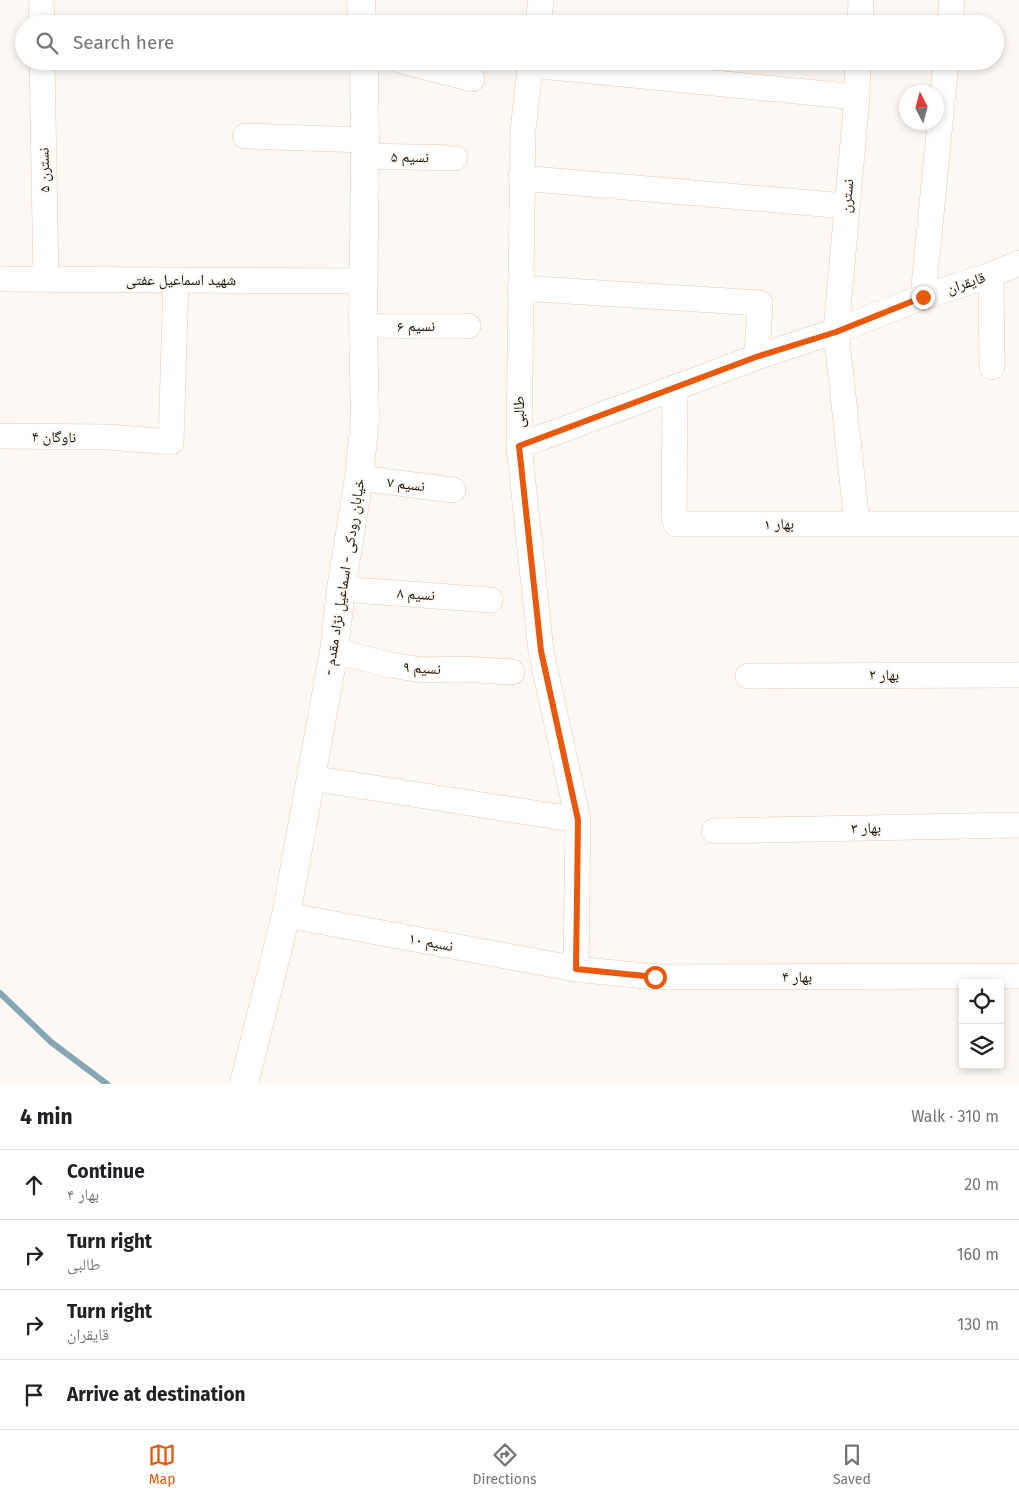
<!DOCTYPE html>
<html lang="en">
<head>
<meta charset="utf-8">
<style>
  body { margin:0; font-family:"Fira Sans","Noto Naskh Arabic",sans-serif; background:#f6f6f6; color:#202124 }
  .controls { position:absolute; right:15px; bottom:15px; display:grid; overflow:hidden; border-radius:5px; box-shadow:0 2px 8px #0003 }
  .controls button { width:45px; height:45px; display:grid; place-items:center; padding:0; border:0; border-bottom:1px solid #e0e0e0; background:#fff; color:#202124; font:25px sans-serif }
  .compass { position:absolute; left:899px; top:85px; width:45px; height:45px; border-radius:50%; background:#fff; box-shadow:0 2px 8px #0003; rotate:354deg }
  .stop { position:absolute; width:15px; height:15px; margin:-11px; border:4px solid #ea580c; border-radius:50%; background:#fff }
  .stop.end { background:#ea580c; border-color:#fff; box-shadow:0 1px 5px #0008 }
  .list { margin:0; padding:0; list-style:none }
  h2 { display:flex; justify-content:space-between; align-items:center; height:65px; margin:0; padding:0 20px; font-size:21px }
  h2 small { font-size:16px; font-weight:400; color:#757577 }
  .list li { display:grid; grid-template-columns:32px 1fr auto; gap:15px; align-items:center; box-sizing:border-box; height:70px; padding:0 20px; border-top:1px solid #e0e0e0 }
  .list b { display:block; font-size:19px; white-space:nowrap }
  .list p { margin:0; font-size:16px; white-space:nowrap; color:#757577 }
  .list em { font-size:16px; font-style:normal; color:#757577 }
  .icon { flex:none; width:28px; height:28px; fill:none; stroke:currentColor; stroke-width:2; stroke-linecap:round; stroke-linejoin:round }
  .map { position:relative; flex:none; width:1019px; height:1084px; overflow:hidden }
  .search { position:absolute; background:#fff; box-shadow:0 2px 8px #0003; left:15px; right:15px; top:15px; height:55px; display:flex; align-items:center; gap:12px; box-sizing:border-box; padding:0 18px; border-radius:28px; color:#757577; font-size:19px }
  .sheet { height:345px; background:#fff }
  nav { display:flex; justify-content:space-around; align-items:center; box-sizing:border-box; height:70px; border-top:1px solid #e0e0e0; background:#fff; font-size:14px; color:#757577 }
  nav a { display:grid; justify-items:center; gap:2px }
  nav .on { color:#ea580c }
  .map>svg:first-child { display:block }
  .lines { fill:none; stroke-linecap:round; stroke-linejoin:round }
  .stream { stroke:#84a5b3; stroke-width:6 }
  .street-casing { stroke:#e5cab4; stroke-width:26 }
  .secondary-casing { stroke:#e5cab4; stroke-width:29 }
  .street { stroke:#fff; stroke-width:25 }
  .secondary { stroke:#fff; stroke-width:28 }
  .route { stroke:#ea580c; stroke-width:6 }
  .labels { text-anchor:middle; stroke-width:4; stroke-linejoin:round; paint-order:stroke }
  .street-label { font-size:15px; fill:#1c130b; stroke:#fdf8f3 }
</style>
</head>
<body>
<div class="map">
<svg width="1019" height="1084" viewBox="0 0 1019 1084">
  <rect width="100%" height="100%" fill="#fdf8f3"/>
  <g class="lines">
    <path class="stream" d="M0,993L51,1042L107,1084"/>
    <defs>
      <path id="street" d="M41,0L42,24
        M538,24L541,0
        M860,24L861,0
        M950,24L952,0
        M42,61L46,279
        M402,61L472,79
        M531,61L523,130L519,446L541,651L578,820L576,969
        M531,65L857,97
        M245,136L365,140
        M365,156L455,158
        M521,178L846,206
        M991,275L992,367
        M0,279L363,281
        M520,288L760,303L757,357
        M923,297L946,61
        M363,326H468
        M675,388L674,518L676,524H1019
        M0,436L108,437L171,442L176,280
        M519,446L757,357L836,331L923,297L991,275L1019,263
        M359,478L453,490
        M857,523L836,331L857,97L858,61
        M341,589L490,600
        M334,651L391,665L422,670L461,669L512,672
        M748,676L1019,675
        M311,778L578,820
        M714,831L1019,825
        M286,915L576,969L655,977L1019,976"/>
      <path id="secondary" d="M361,0L362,24
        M244,1084L286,915L334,651L341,589L359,478L365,418L363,326L365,156L364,61"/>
    </defs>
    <use href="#street" class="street-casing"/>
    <use href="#secondary" class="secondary-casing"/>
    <use href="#street" class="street"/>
    <use href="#secondary" class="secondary"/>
  </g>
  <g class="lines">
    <path class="route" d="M655,977L576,969L578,820L541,651L519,446L756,357L836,332L923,297"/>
  </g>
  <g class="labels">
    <g class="street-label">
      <text transform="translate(410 157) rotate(1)" y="5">نسیم ۵</text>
      <text transform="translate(44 170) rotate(-91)" y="5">نسترن ۵</text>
      <text transform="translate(847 196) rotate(-85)" y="5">نسترن</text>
      <text x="181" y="285">شهید اسماعیل عفتی</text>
      <text transform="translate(966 283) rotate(-18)" y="5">قایقران</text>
      <text x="416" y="331">نسیم ۶</text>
      <text transform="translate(519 412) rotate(-90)" y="5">طالبی</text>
      <text transform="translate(54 437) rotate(1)" y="5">ناوگان ۴</text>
      <text transform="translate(406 484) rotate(7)" y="5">نسیم ۷</text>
      <text transform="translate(779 524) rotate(-1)" y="5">بهار ۱</text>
      <text transform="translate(344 577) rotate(-81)" y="5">- خیابان رودکی - اسماعیل نژاد مقدم</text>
      <text transform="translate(416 594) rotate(4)" y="5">نسیم ۸</text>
      <text transform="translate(422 668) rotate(4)" y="5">نسیم ۹</text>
      <text x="884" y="680">بهار ۲</text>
      <text transform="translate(866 828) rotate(-1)" y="5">بهار ۳</text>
      <text transform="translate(431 942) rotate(11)" y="5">نسیم ۱۰</text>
      <text x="797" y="982">بهار ۴</text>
    </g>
  </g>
</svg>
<div class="controls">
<button><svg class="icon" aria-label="locate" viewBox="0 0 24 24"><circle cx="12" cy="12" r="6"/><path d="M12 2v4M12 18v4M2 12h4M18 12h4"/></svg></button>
<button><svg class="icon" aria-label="layers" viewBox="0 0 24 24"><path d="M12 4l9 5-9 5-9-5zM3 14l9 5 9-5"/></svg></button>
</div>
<svg class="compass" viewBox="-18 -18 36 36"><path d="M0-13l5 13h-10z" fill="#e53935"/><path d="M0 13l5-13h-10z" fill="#757577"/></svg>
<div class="stop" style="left:655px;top:977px"></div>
<div class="stop end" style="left:923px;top:297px"></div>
<div class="search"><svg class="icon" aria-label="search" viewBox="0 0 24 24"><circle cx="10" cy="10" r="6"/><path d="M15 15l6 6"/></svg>Search here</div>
</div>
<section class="sheet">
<h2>4 min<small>Walk · 310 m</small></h2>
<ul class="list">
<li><svg class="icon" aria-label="ahead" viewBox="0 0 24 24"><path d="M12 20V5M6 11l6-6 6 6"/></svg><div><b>Continue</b><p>بهار ۴</p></div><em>20 m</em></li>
<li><svg class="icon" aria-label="right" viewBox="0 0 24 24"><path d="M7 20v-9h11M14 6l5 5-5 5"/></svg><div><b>Turn right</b><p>طالبی</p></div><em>160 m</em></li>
<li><svg class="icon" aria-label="right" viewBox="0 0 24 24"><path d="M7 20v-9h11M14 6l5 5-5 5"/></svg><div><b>Turn right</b><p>قایقران</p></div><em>130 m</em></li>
<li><svg class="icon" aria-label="arrive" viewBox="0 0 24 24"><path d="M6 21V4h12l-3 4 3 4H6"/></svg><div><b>Arrive at destination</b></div></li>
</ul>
</section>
<nav>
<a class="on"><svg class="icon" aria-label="map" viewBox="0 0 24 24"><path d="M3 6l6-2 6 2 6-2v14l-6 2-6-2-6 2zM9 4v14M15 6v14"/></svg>Map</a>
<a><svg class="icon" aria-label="directions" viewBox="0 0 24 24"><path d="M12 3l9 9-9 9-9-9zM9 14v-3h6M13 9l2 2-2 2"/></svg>Directions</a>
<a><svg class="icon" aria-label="saved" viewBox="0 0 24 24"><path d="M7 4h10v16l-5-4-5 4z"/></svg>Saved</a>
</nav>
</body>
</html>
